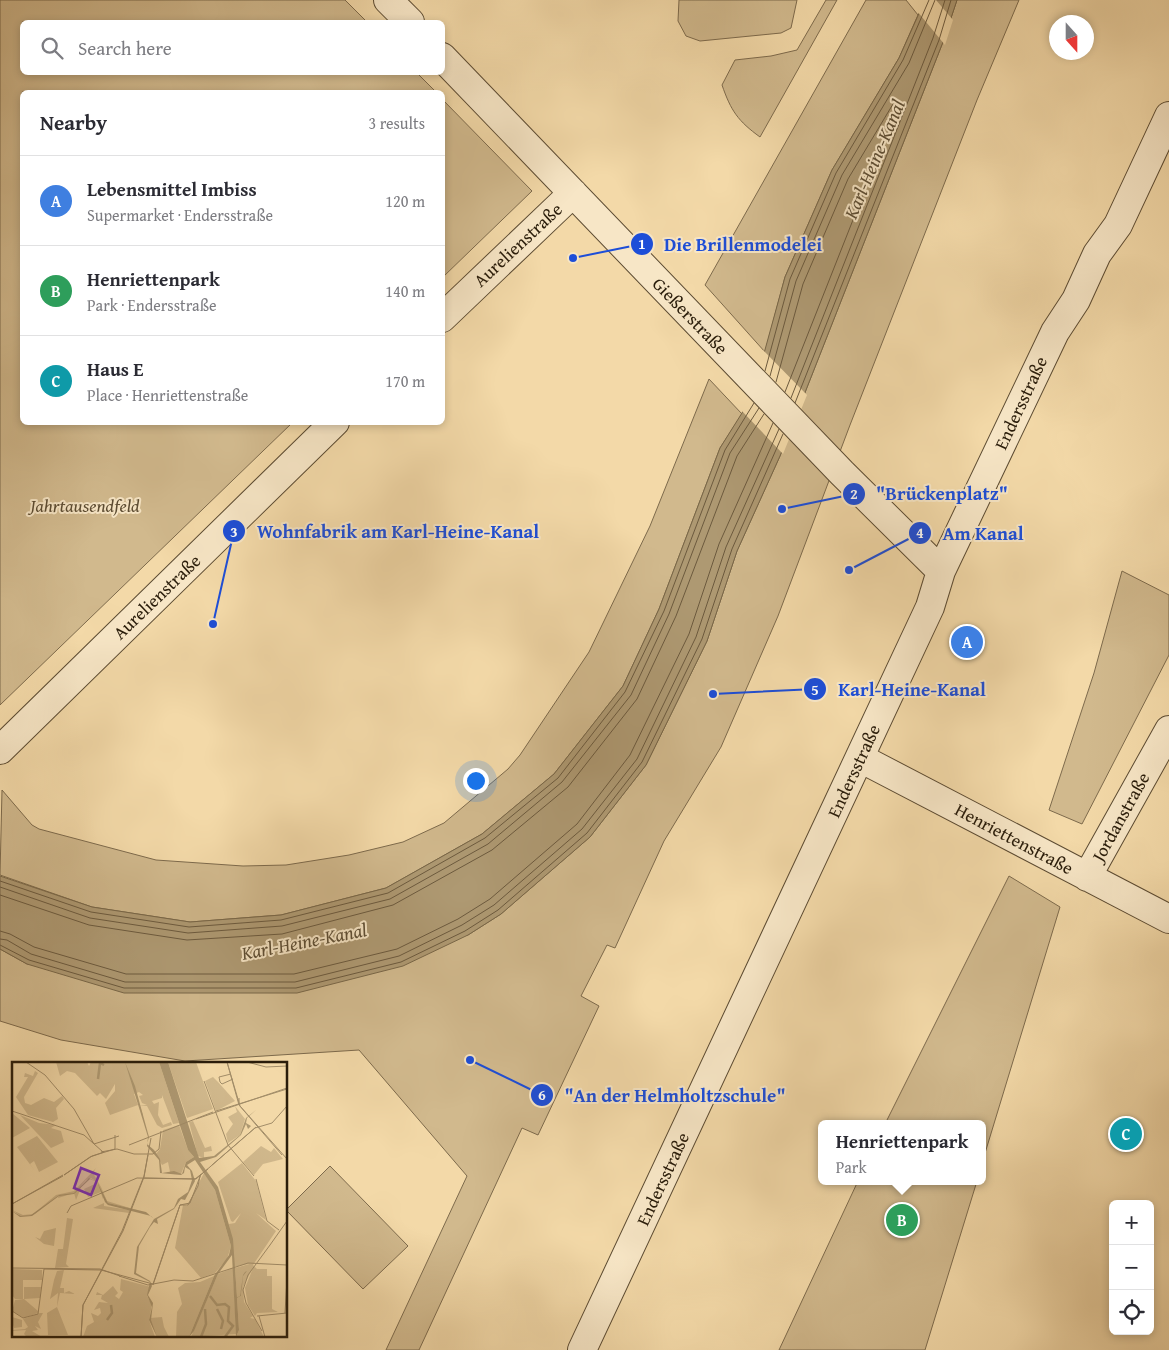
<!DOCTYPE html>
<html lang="en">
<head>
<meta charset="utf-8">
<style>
  body { margin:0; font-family:"Gentium Book Plus",serif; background:#f2f2f3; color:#2b2b33 }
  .controls { position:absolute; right:15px; bottom:15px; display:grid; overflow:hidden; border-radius:8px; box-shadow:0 2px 8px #0003 }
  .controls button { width:45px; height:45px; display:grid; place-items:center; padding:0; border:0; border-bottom:1px solid #e1e1e2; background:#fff; color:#2b2b33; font:25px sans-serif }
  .compass { position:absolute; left:1049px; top:15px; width:45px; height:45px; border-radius:50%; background:#fff; box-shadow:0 2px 8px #0003; rotate:159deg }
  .you { position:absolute; left:475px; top:780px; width:18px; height:18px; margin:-12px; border:4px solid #fff; border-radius:50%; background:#1a73e8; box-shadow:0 0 0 8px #1a73e833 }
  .badge { display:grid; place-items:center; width:32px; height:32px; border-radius:50%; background:#0f766e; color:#fff; font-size:16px; font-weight:700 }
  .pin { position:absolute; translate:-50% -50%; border:2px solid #fff; box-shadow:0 1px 5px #0006 }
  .popup { position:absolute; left:818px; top:1120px; width:168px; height:65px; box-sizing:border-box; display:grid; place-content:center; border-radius:8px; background:#fff; filter:drop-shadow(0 1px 4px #0005); font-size:16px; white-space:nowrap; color:#7c7c81 }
  .popup b { font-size:19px; color:#2b2b33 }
  .popup::after { content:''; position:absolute; left:50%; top:100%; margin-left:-10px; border:10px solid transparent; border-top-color:#fff }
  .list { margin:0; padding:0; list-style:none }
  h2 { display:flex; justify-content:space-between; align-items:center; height:65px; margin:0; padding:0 20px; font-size:21px }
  h2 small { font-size:16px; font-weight:400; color:#7c7c81 }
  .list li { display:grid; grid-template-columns:32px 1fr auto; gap:15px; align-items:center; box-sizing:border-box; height:90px; padding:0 20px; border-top:1px solid #e1e1e2 }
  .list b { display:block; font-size:19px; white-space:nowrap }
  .list p { margin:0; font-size:16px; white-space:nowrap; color:#7c7c81 }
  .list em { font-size:16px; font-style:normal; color:#7c7c81 }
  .icon { flex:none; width:28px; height:28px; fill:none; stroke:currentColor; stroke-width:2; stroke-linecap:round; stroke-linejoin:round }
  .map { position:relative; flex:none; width:1169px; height:1350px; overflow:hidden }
  .search { position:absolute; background:#fff; box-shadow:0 2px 8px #0003; left:20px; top:20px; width:425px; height:55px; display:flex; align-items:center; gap:12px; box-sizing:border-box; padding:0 18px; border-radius:8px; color:#7c7c81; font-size:19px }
  .panel { position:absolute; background:#fff; box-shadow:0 2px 8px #0003; left:20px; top:90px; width:425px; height:335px; border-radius:8px }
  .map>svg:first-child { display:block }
  .green { fill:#d1b98d; stroke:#7d6a4c }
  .water { fill:#ae9972; stroke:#796748 }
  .pier { fill:#f3d9a8 }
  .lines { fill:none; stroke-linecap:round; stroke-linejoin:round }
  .shore { stroke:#6c5a3e; stroke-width:1 }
  .minor-casing { stroke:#5c4b32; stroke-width:30 }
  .minor { stroke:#f7e6c6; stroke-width:28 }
  .labels { text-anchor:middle; stroke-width:4; stroke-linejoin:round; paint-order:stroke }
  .street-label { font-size:18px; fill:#291c0a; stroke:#f7e6c6 }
  .park-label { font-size:18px; font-style:italic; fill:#5b4b31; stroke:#f7e6c6 }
  .water-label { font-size:19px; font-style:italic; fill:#5e4e34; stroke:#f7e6c6 }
  .inset-river { fill:none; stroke:#ae9972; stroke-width:2.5 }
  .inset-road { fill:none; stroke:#a28d69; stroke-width:1 }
  .view { fill:#7b2cbf; fill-opacity:0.15; stroke:#7b2cbf; stroke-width:2.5 }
  .inset-edge { fill:none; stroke:#291c0a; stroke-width:2.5 }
  .leader { fill:none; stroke:#1d4ed8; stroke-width:2 }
  .callout-dot { fill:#1d4ed8; stroke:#f7e6c6; stroke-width:2 }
  .mark-label { font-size:15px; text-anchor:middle; font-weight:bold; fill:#fff }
  .callout-label { font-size:19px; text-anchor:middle; font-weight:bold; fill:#1d4ed8; stroke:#f7e6c6; stroke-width:4; stroke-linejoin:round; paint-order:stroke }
</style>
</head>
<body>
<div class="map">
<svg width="1169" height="1350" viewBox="0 0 1169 1350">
  <rect width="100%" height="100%" fill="#f3d9a8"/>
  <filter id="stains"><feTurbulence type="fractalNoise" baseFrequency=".004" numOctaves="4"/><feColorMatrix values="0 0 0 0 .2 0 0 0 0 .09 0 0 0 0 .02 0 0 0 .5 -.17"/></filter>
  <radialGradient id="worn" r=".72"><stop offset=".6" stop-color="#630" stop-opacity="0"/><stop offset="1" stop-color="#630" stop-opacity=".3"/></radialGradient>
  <path class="green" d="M0,0H345L367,22H22V72H416L436,92H22V422L292,423L0,705Z
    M679,0H797L791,28L781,33L700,41L686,36L678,21Z
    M826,0H837L760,137C738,121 731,111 722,85L735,60L771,56L797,50Z
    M866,0H906L918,15L899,58L832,170L785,277L765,352L705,285Z
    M957,0H1019L977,100L850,425L778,616L721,747L664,841L615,948L607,945L581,996L599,1006L538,1135L522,1128L419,1350H386L467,1176L359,1050L185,1061L61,1040L0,1021V949L27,964L468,935L501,914L590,837L646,765L707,641L737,551L780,456L943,42Z
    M443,100L532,191L443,277Z
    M709,379L742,414L720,448L659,609L623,686L554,774L482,834L386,888L281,915L190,922L92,907L0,875L2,790L32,825L39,829L156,860L243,866L286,865L349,855L403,842L444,823L508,769L520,755L589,652L650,526Z
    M1122,571L1169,595V655L1082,824L1049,810L1094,673Z
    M1009,876L1060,907L982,1163V1124H885Z
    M330,1166L408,1246L363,1289L286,1210Z
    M858,1181H977L925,1350H779Z"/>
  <path class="water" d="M925,0H957L943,42L780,456L737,551L707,641L646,765L590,837L501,914L468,935L403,966L297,993H124L27,964L0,949V876L92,907L190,922L281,915L386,888L482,834L554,774L623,686L659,609L720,448L752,397L785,277L832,170L899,58Z"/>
  <path class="pier" d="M922,0H936L953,20L945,45L917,11Z
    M763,350L807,395L783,454L741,410L750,396Z"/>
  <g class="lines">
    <path class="shore" d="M765,371L790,279L836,173L903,60L929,0
      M770,376L796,281L842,175L909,63L935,0
      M776,382L803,284L848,179L893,104L896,103L898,106L785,392
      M791,398L933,38L945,0
      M795,403L939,40L951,0
      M0,881L91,912L189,927L281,920L388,893L485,838L558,778L625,692L664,611L725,450L754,403
      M0,887L90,918L188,933L282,926L390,899L488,844L562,782L631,695L669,614L730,453L759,408
      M0,895L89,925L187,940L282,934L393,905L492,850L568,787L637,699L676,616L737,456L764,414
      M0,931L10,934L34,947L126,974H294L397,949L458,919L490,899L577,824L630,755L689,634L719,544L773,423
      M0,939L7,940L31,954L125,982H295L399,956L462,925L494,905L582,829L637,759L696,637L726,547L779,429
      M0,945L29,960L124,988H296L401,962L465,931L498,910L587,833L642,762L702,639L732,549L783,434"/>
    <defs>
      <path id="minor" d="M388,0L410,22
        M442,57L842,473L941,571
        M442,318L573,193
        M0,750L335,422
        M860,758L1169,919
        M1087,877L1169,730
        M582,1350L930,607L941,571L1055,332L1076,300L1097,254L1118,225L1169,116"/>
    </defs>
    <use href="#minor" class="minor-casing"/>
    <use href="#minor" class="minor"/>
  </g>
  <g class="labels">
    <g class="street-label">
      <text transform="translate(518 245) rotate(-43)" y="6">Aurelienstraße</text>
      <text transform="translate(690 316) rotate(46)" y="6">Gießerstraße</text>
      <text transform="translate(1021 403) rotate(-65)" y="6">Endersstraße</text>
      <text transform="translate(157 597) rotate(-44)" y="6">Aurelienstraße</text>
      <text transform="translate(854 771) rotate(-65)" y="6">Endersstraße</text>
      <text transform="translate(1121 817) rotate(-61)" y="6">Jordanstraße</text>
      <text transform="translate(1014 839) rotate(28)" y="6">Henriettenstraße</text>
      <text transform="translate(663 1179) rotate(-65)" y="6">Endersstraße</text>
    </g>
    <g class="park-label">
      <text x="85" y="512">Jahrtausendfeld</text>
    </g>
    <g class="water-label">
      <text transform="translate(874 159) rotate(-67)" y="7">Karl-Heine-Kanal</text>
      <text transform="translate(304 941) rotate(-11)" y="7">Karl-Heine-Kanal</text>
    </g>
  </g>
  <g transform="translate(12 1062)">
    <rect width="275" height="275" fill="#f3d9a8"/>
    <path d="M44,0H75L77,4L79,0H147L167,61L161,62L150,33V36L140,39L142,42L147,40L146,53L151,63L159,60L160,63L150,66L145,63L135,44H128L131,53V56L127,44L135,43L130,41L127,34L131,33L127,30L122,32L126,43L98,53L93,41L103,29V22L94,37L88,31L85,34L63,11L55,9L48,14ZM156,0H184L201,47L175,56ZM23,9L26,11L12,35L13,41L19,43L32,36L42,40L50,34L52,37L44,46L46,57L41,60L16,53L4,35L16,15H12L13,11L21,14ZM201,15L206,20V16V20L223,39L204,49L193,19ZM223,44L233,57L228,73L216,81L214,72L221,62L216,55L225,50ZM0,51L18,66L0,76ZM8,53L27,61L44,63L39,66L49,69L52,80L39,86ZM181,59L193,86L199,84L200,89L192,90V96L186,94L177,60ZM167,63L176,88L182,95L174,100L169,112L158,110L156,100L150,103L144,92L148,87L151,68ZM25,74L46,100L27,110L22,99L18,102L23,109L5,85ZM249,84L259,90L262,86L271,97L251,102L242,113L231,100ZM230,101L244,119L254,158L244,151L264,169L241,203L245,207H255V214H260V247L266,250L245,251L243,254L236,243L233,226L241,206L231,225L232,240L241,254L238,256L243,257L252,275H224L227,268L225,236L229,234L230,224L228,234L225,235L223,206L241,201L222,205L217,162L223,161L229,151L221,160L219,159L206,120ZM84,106L81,111L89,125L95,139L131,150L96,141L92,134L91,137L85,120L79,116L74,118L67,126L70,123L64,138L62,131L46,136L47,133L23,152L15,154H9L0,148L11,153L21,152L44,133L62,129ZM192,111L203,128L219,184L215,197L203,211L189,216L163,186L171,143L175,144ZM85,121L89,130L76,135L72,127ZM92,141V144L118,148L117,151L81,146ZM55,156L61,157L54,202L57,205L43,206L46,187H51ZM44,166L42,184L32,182L23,175L28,177L32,169ZM221,206L224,272L179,275L206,212ZM0,207L30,208V218H11V237H3L0,233ZM52,208L48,226H52V231L57,229L63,232L48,231L45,245L56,273H36L35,251L45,245L46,231L38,237L42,218L45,209ZM202,214L177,275H164L165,250L170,242L166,226L173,221L188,220ZM109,217L139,225L135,234L140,243L137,258L143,275H71L75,264L82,260L79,251L86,254L89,251L88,246L82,248L87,240L96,241L89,237L90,233H84L85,230L91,233L101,224L106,231L103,234L107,237L111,230L108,228ZM12,225H29L28,236L12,237ZM12,237L26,249V251L12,256L0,249L3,238ZM28,251H31L26,260L29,267L23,264L26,268L20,269L30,275H15L12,272L14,268L0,269V255L10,258V265L2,266L1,263V268L13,267L16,265L11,257ZM150,255L152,265L157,275H145L139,261L138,256Z" fill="#d1b98d"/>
    <path d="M113,0L123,24L137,75L135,82L142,88L148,97L150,111L162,109L170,112L174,100L182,95L176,88L147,0H156L187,96L202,94L228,73L234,56L244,48L235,56L234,61L239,64L236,67L234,62L229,73L204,95L188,100L206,125L221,177L225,235L228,234L231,213L233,210L235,209L231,214L229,234L225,236L227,268L224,275L220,193L206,212L182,269L177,275L202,214L217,193L219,184L203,128L183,98L175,103L180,109L183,119L173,138L169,137L162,147L145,157L146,162L142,160L138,165L127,184L124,211L138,219L140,224L136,233L141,241L139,258L145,275L137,258L140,245L135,233L138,220L122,212L125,185L142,157L139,154L96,143L93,140L85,120L78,117L62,132L47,134L20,154L8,155L0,149L9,154L19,153L47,133L62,131L77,116L85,120L96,141L134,150L142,157L162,146L166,137L176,130L180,118L178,108L173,105L172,111L169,113L148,111L147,98L135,84L136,75Z" fill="#ae9972"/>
    <path class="inset-river" d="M86,17L88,1L92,3M198,234L205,243L213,242L217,245L216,259L221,264L213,275M205,247L211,259L209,267M95,258L100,251L99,243M189,275L194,262L193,247"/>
    <path class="inset-road" d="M14,0L33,13L62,47L82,82L107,74M215,0L228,44L275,97M215,0L227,43M235,0L254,5L275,4M219,12L207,15L208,20L210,22L221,17M192,19L216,83L242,114M227,36V43L270,93M0,49L72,73L91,90M204,49L275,27M184,57L275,26M117,83L201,50M89,90L105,87L122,92H141L147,87L149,69M200,103L244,65M52,113L78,95L92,90M52,113L80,94L103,87V73M132,116L183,117L196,107M244,117L255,159L267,168M0,142L51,114M0,142L51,113M176,143L186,124L188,114M55,151L59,144L125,116L184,117L243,66L260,61L275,44M258,183L275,159M0,206L88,207L108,214M107,214L136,223L162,218L181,219L236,201L275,203M141,223L168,143H176M0,249L11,256L26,252L32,207L89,208L141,222L168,143L178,141L189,112M273,251L275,217M245,254L275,251M247,254L253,275M250,269L234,241L231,228L236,213L258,183M69,275L71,243L111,169L132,115L136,93M69,275L71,243L110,169L132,114L139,76"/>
    <path class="view" d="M69,106L87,113L79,133L62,126Z"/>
    <rect width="275" height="275" class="inset-edge"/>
  </g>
  <path class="leader" d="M573 258L642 244M782 509L854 494M213 624L234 531M849 570L920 533M713 694L815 689M470 1060L542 1095"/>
  <g class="callout-dot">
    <circle cx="573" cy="258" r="5"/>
    <circle cx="782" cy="509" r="5"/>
    <circle cx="213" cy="624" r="5"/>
    <circle cx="849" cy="570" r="5"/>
    <circle cx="713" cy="694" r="5"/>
    <circle cx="470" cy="1060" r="5"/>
    <circle cx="642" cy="244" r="12"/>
    <circle cx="854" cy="494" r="12"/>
    <circle cx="234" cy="531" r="12"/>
    <circle cx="920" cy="533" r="12"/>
    <circle cx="815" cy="689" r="12"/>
    <circle cx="542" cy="1095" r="12"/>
  </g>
  <g class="mark-label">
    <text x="642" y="249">1</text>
    <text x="854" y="499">2</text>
    <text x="234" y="537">3</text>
    <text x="920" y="538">4</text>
    <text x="815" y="695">5</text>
    <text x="542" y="1100">6</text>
  </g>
  <g class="callout-label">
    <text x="743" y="251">Die Brillenmodelei</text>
    <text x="942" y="500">"Brückenplatz"</text>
    <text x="398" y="538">Wohnfabrik am Karl-Heine-Kanal</text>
    <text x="983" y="540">Am Kanal</text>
    <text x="912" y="696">Karl-Heine-Kanal</text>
    <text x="675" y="1102">"An der Helmholtzschule"</text>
  </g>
  <rect width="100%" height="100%" filter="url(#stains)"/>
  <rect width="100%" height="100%" fill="url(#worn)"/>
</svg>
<div class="controls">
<button>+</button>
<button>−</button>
<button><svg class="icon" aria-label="locate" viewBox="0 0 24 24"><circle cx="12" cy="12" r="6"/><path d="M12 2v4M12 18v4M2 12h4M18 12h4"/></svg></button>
</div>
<svg class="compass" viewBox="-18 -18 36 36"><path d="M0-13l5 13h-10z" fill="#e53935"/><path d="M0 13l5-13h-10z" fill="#7c7c81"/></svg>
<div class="you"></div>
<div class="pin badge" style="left:967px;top:642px;background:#3f7fe0">A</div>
<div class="pin badge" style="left:902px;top:1220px;background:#2e9e5b">B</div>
<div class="popup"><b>Henriettenpark</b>Park</div>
<div class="pin badge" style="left:1126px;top:1134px;background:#0f9aa8">C</div>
<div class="search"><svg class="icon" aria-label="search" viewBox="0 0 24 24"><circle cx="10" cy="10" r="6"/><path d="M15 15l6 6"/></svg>Search here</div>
<section class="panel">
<h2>Nearby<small>3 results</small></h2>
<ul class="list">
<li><span class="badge" style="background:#3f7fe0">A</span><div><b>Lebensmittel Imbiss</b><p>Supermarket · Endersstraße</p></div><em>120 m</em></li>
<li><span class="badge" style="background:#2e9e5b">B</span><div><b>Henriettenpark</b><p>Park · Endersstraße</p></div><em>140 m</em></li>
<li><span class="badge" style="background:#0f9aa8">C</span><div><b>Haus E</b><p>Place · Henriettenstraße</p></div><em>170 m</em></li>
</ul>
</section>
</div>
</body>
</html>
